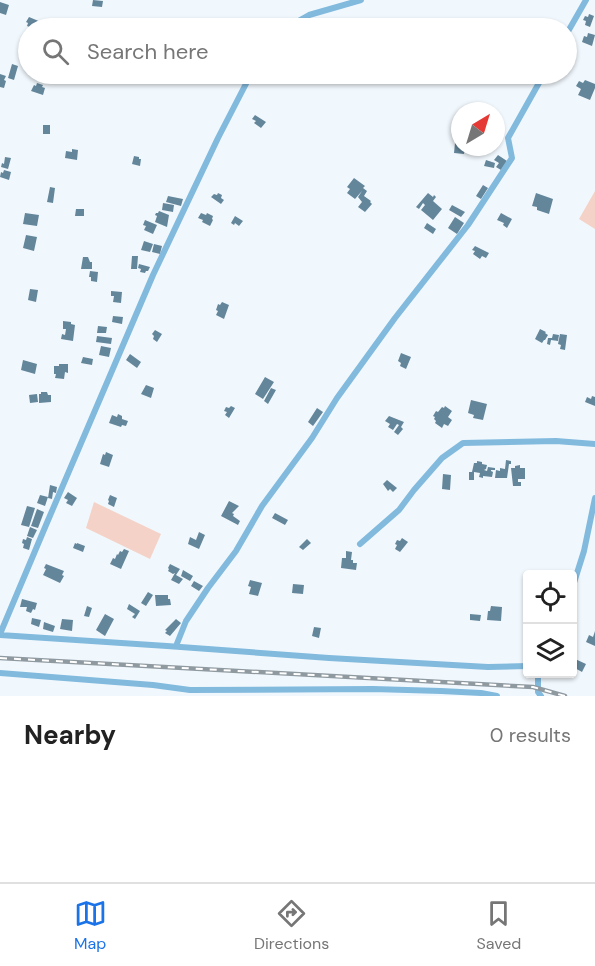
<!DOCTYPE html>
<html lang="en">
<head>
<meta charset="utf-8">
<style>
  body { margin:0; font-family:"DM Sans",sans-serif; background:#f2f2f2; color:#222 }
  .controls { position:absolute; right:18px; bottom:18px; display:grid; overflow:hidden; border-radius:6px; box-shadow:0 2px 4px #0004 }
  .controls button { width:54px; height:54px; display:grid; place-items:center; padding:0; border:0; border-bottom:2px solid #e0e0e0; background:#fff; color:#222; font:30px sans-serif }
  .compass { position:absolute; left:451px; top:102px; width:54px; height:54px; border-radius:50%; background:#fff; box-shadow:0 2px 4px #0004; rotate:38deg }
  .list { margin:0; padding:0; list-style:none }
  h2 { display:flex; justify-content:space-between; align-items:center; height:78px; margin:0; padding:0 24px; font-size:26px }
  h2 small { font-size:20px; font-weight:400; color:#767676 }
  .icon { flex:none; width:33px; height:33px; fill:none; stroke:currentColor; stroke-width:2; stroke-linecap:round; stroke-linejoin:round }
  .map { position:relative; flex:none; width:595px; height:696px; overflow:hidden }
  .search { position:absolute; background:#fff; box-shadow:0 2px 4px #0004; left:18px; right:18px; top:18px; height:66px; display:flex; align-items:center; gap:15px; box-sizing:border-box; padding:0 21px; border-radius:33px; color:#767676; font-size:22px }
  .sheet { height:186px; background:#fff }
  nav { display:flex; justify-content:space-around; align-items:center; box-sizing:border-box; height:84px; border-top:2px solid #e0e0e0; background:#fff; font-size:16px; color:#767676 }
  nav a { display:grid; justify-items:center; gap:3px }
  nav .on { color:#1a73e8 }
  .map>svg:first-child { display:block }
  .green { fill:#f4d2c7 }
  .building { fill:#64869b }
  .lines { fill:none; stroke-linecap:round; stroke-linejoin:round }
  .street { stroke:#82bade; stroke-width:6 }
  .rail-casing { stroke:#8f99a0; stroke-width:4.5 }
  .rail { stroke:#fff; stroke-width:2; stroke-dasharray:7; stroke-linecap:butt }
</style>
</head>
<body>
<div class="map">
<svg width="595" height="696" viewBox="0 0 595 696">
  <rect width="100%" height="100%" fill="#f1f8fd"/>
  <path class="green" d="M595,191V229L579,219Z
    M94,502L161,534L150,559L86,528Z"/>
  <path class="building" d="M93,0L103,1L102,7L92,6Z
    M0,2L9,5L6,15L0,13Z
    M589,14L594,16L590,27L585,25L586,21L583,20L585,16L588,17Z
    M29,17L41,22L38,28H32L27,26L28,23L26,22Z
    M588,33L595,35L592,46L582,42L584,36L587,37Z
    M12,64L18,66L14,80L8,78Z
    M0,74L6,76L4,80L6,81L4,88L0,87Z
    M306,74H319L316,80L317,81L316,84L311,82L310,84L304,81Z
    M585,80L595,84V88L590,100L578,95L581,89L576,86L579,81L583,83Z
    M37,83L43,85L42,87L45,88L43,95L31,91L34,85L36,86Z
    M255,115L266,122L261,128L254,123L256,121L252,119Z
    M43,125H50V134H43Z
    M455,143L460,144V147H465L464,154L454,153Z
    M72,149L78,150L77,160L65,158L66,151L72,152Z
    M498,155L507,161L501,170L496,167L499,163L494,160Z
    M134,156L139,157V159H141L140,166L132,164Z
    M5,157L11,158L8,169L1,167L2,163L4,164Z
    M486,160L495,163L494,168L484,166Z
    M4,170L11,172L9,180L0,177L1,172L3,173Z
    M354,178L365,186L363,188L367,191L364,196L371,201L370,202L372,204L365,212L358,207L362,202L358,197L362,191L355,199L347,193L350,189L347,187Z
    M483,185L488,188L481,199L476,196Z
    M50,187L55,188L53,203L47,202Z
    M218,193L222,195L221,198L224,200L221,204L211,197L214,194L217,195Z
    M428,193L433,197L434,195L436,197L433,201L442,209L433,220L421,210L425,205L423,203L419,209L416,207Z
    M536,193L553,199L549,214L537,210V207L532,206Z
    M168,196L183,199L181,206L166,202Z
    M163,203L174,205L173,212L162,210Z
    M452,205L465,212L461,217L449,210Z
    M76,209H84V216H75Z
    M159,211L169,215L167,227L155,222L157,216L155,215L156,213H158Z
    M25,213L39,215L37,226L23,224Z
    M201,213L206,215L207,213L213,216L212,219L213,220L210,226L202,222L203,220L198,218Z
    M501,213L512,219L507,228L503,225L504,223L497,220Z
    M235,216L243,221L239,226L235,223L234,225L231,223Z
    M455,217L464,223L457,234L448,228Z
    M145,220L157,225L153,234L144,230L146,226L143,225Z
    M427,223L436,229L433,234L424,228Z
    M26,235L37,237L34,251L23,248Z
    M144,241L153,244L150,252L141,250Z
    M154,244L162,246L160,254L152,252Z
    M475,246L489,253L486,258L482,256L480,259L473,254L475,251L472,250Z
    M132,256H138L137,269H131Z
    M83,257H88L90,262H92V269H81Z
    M139,264L150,267L148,271H146L145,273L140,272L141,269L138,268Z
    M90,271L98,272L97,282L91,281V277H89Z
    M30,289L38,290L36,302L28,300Z
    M111,291L122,292L121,303L113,302L114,296H111Z
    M222,302L229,305L224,319L216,315L218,311L216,310L218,304L220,305Z
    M113,316L123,317L122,324L112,322Z
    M63,321L71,322V324L75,325L73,341L61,339L62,334L65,335L66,329H63Z
    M98,326L107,327L106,333H97Z
    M540,329L546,332L545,333L548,335L545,340H544L542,343L535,339Z
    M155,330L162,334L157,342L153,339L154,336L152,334Z
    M553,334L559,335L558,341L551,340L550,345L547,344L548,338H552Z
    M560,334L567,335L565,350L560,349L561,345L558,344Z
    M97,336L112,338L111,344L96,342Z
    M101,346L111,348L109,357L99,355Z
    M401,353L411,357L406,369L400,366L401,363L398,361Z
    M130,354L141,362L137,368L126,360Z
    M83,357L93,359L92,365L81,363Z
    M23,360L37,364L35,374L21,370Z
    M59,364H68V373L65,372L64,379L55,378L56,374H54V366H59Z
    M265,377L274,382L263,399L255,394Z
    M146,385L154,388L151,398L141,394Z
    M271,388L276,390L268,404L264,401Z
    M41,392H47L48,395H51V402L39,403V394H41Z
    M37,394L38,402L30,403L29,395Z
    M592,396L595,397V406L585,402L587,397L591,399Z
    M471,400L487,404L483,420L473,418L474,415L468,413Z
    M231,406L235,408L229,418L225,415L227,412L224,411L226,407L229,408Z
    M445,406L452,411L448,417L452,420L448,426L444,424L442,428L435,423L436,421L434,419L435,417L433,416L436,411L438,412L442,407L444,408Z
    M317,408L323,412L313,426L308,422Z
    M118,414L122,416V419L128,421L126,426L122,425L121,427L109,423L112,415L117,417Z
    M389,416L404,422L401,427L403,429L398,435L394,432L399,425L397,424L393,430L388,427L390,424L385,421Z
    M106,452L113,455L109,467L100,464L103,454L105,455Z
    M506,460L511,461V464H509L507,478H495L496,470L500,471V468L505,469Z
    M477,461L482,462V464L487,465L486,469L484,470L487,471L488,467L495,468V470H491V471L493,472L492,477L483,476V478L479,477L480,473L474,472V480H469V472H472L474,463H477Z
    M520,465V468H525V479H518V482H521V486H513L511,468H515V466Z
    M443,474L451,475L450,490L442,489Z
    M387,480L397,488L393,492L390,489L388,491L383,484Z
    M50,485L57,487L56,493L53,492L52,499L48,498Z
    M68,492L77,498L72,506L66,503L68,500L64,498Z
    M40,495L48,497L45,506L37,503Z
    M110,495L117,498L114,507L108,504L109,501L108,500Z
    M229,501L239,506L232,513L234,514L233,516L240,521L238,525L221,516Z
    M27,506L35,508L29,527L21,525Z
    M37,509L44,512L38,528L31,526Z
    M275,513L288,520L285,525L272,518Z
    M30,527L37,530L33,538L27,536Z
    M199,532L205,535L199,549L188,544L190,537L196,540Z
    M27,537L32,539L29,550L23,548L24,544L22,543L23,539L26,540Z
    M402,538L408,542L400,552L395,549L397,545L395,544L397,540L400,541Z
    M307,539L311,543L303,550L299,547Z
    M75,543L77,544V543L85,546L83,552L73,548Z
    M124,549L129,551L121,569L110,564L113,558L115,559L117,554L118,555L120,551L122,552Z
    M346,551L352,552L351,560H353V563H357L356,570L341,568L342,558H346Z
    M46,564L64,571L62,575L64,576L60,583L43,575L46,569L44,568Z
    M170,564L180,569L176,575L183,579L179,584L171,580L175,573L173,574L168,571L169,569L168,568Z
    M183,570L193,576L190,581L181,576Z
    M250,580L262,583L258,596L249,594L251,587L248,586Z
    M194,581L203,586L199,591L191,586Z
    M293,584L304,585L303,594L292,593Z
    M148,592L153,595L146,606L141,603Z
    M155,595H168V599H170L171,605L156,606Z
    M22,599L37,603L35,610L33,609L31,613L26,611L27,607H20Z
    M129,604L140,611L135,619L132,617L135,614L127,609Z
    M87,606L92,608L89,617L84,616Z
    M491,606L502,607L501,621L487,620L488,611H490Z
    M105,614L114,619L105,636L96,630Z
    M470,614L481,615L480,621L470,620Z
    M32,618L41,620L39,627L31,624Z
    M62,619L73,620L72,631L60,629Z
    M176,619L181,623L170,636L165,633L167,631L165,630Z
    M44,622L55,626L53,632L43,629Z
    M314,627L321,628L319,638L312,636Z
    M595,631V646L586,642L589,635L593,637Z
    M573,658L586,664L582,672L573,667Z"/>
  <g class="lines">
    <path class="street" d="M286,28L309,15L361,0
      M566,35L586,0
      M360,544L399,510L414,490L442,458L463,443L556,441L595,444
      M572,589L584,551L595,498
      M0,634L46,525L153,275L218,138L251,74
      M0,635L167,646L329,658L488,667L528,666
      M176,646L186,621L208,588L236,551L262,506L312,438L337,398L395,318L468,225L512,158L508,138L544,74
      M0,673L153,685L190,690L373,689L441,691L481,693L497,696
      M538,674V692L541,696"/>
    <defs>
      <path id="rail" d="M0,658L533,687L565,696"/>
    </defs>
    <use href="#rail" class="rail-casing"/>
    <use href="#rail" class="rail"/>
  </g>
</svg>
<div class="controls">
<button><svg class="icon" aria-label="locate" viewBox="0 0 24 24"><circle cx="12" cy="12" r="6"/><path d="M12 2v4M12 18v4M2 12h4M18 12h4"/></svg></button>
<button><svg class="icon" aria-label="layers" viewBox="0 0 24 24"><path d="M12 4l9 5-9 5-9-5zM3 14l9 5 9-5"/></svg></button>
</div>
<svg class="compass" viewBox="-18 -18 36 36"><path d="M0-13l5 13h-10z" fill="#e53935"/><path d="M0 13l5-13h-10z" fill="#767676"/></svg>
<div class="search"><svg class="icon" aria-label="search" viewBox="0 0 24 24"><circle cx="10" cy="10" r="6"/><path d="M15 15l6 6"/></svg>Search here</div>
</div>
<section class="sheet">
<h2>Nearby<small>0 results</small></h2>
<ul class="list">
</ul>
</section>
<nav>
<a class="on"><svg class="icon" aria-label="map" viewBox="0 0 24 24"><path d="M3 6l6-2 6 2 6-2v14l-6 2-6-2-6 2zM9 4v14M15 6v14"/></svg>Map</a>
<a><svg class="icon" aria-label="directions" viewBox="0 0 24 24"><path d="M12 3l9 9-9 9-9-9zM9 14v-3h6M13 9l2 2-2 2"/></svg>Directions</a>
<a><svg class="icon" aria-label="saved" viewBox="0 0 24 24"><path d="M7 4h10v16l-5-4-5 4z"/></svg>Saved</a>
</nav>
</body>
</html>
